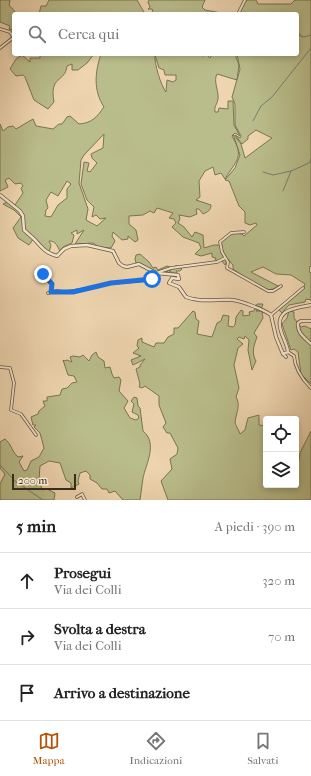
<!DOCTYPE html>
<html lang="it">
<head>
<meta charset="utf-8">
<style>
  body { margin:0; font-family:"IM FELL French Canon",serif; background:#f6f6f6; color:#222 }
  .controls { position:absolute; right:12px; bottom:12px; display:grid; overflow:hidden; border-radius:4px; box-shadow:0 2px 6px #0003 }
  .controls button { width:36px; height:36px; display:grid; place-items:center; padding:0; border:0; border-bottom:1px solid #e0e0e0; background:#fff; color:#222; font:20px sans-serif }
  .scale { position:absolute; left:12px; bottom:10px; width:64px; box-sizing:border-box; padding-left:4px; border:2px solid #392d1e; border-top:0; font-size:11px; line-height:14px; white-space:nowrap; color:#392d1e; -webkit-text-stroke:3px #f4e4cc; paint-order:stroke }
  .stop { position:absolute; width:12px; height:12px; margin:-9px; border:3px solid #1a73e8; border-radius:50%; background:#fff }
  .stop.end { background:#1a73e8; border-color:#fff; box-shadow:0 1px 4px #0008 }
  .list { margin:0; padding:0; list-style:none }
  h2 { display:flex; justify-content:space-between; align-items:center; height:52px; margin:0; padding:0 16px; font-size:17px }
  h2 small { font-size:13px; font-weight:400; color:#767676 }
  .list li { display:grid; grid-template-columns:26px 1fr auto; gap:12px; align-items:center; box-sizing:border-box; height:56px; padding:0 16px; border-top:1px solid #e0e0e0 }
  .list b { display:block; font-size:15px; white-space:nowrap }
  .list p { margin:0; font-size:13px; white-space:nowrap; color:#767676 }
  .list em { font-size:13px; font-style:normal; color:#767676 }
  .icon { flex:none; width:22px; height:22px; fill:none; stroke:currentColor; stroke-width:2; stroke-linecap:round; stroke-linejoin:round }
  .map { position:relative; flex:none; width:311px; height:500px; overflow:hidden }
  .search { position:absolute; background:#fff; box-shadow:0 2px 6px #0003; left:12px; right:12px; top:12px; height:44px; display:flex; align-items:center; gap:10px; box-sizing:border-box; padding:0 14px; border-radius:4px; color:#767676; font-size:15px }
  .sheet { height:220px; background:#fff }
  nav { display:flex; justify-content:space-around; align-items:center; box-sizing:border-box; height:56px; border-top:1px solid #e0e0e0; background:#fff; font-size:11px; color:#767676 }
  nav a { display:grid; justify-items:center; gap:2px }
  nav .on { color:#b45309 }
  .map>svg:first-child { display:block }
  .green { fill:#b9bd8b; stroke:#797554; fill-rule:evenodd }
  .lines { fill:none; stroke-linecap:round; stroke-linejoin:round }
  .stream { stroke:#738075; stroke-width:1 }
  .minor-casing { stroke:#665742; stroke-width:3.5 }
  .tertiary-casing { stroke:#665742; stroke-width:4 }
  .minor { stroke:#f4e4cc; stroke-width:2 }
  .tertiary { stroke:#f4e4cc; stroke-width:2.5 }
  .route { stroke:#1a73e8; stroke-width:5 }
</style>
</head>
<body>
<div class="map">
<svg width="311" height="500" viewBox="0 0 311 500">
  <rect width="100%" height="100%" fill="#eed5b0"/>
  <filter id="stains"><feTurbulence type="fractalNoise" baseFrequency=".005" numOctaves="4"/><feColorMatrix values="0 0 0 0 .2 0 0 0 0 .09 0 0 0 0 .02 0 0 0 .5 -.17"/></filter>
  <radialGradient id="worn" r=".72"><stop offset=".6" stop-color="#630" stop-opacity="0"/><stop offset="1" stop-color="#630" stop-opacity=".3"/></radialGradient>
  <path class="green" d="M0,0H10L9,5L17,14H14L13,30L9,29L10,26L0,22Z
    M49,0H137L145,14H36H39L41,6H46Z
    M149,0H205L202,7L205,10L227,14H152L153,12L152,9H148L150,7L148,2Z
    M245,0H256L258,4H291L295,0H311V300L306,299L305,302L289,305L282,313L278,309L303,289L305,284L291,275L276,274L263,267L251,272L278,286C266,298 244,276 233,269V265L224,255L221,242L232,233L242,234L244,236L257,225L256,223L250,225L245,223V212L239,206L229,181L225,180L235,168L240,155L233,134L241,144L245,158L272,138L256,130L248,136V139L242,144L235,135L240,138L241,136L235,125V104L232,97L240,69L237,54H297V14H238Z
    M40,54H94L87,63L78,70H72V64L67,66C65,83 49,75 54,102L48,109L34,100L25,77L23,75L16,76L10,69L16,59L22,55L30,62V58H40Z
    M101,54H198L203,56L206,54L210,58L212,54H235L239,65L237,80L217,74C213,81 219,91 218,99C217,105 214,106 215,112H218L219,108L228,109V101H233L234,125L240,136L235,133L232,136C245,158 236,160 225,179L221,173L215,175L213,167L205,171L199,181L200,197L196,200L211,205C211,210 208,212 203,214L199,209H196L197,214L190,217L179,215L180,219L178,223L184,227L192,237L195,232L203,235L204,248L214,245H219L227,261L225,265L222,261L215,260L216,258L212,257V253L201,256L195,254L201,248L199,243L183,237L172,227L176,223L174,219L169,218L173,213L157,208L154,213L150,211L143,215L129,216V224L136,230L138,240L135,242L128,236V239L122,240L113,232L112,236L115,241L111,248L99,247L93,243L75,244L84,230L77,234V230L71,233L74,235L72,243L63,247L60,251C57,246 56,241 49,241L51,245L49,252L34,238L29,245L18,238L13,228L21,217L14,210L3,204L10,201L15,205L23,193L21,188L23,186L21,183L15,184L9,178L5,180L8,187L0,191V124L3,131L8,127L13,126L16,129L33,119L36,126L53,129L59,124H62L67,117L70,116L79,124C92,123 97,117 104,107C93,90 95,72 101,54ZM155,55L159,68L164,70L165,75H176V80L173,82L167,80L166,92C161,86 154,63 155,55ZM104,134L103,148L91,154L92,158L97,163L90,172L87,171L89,163L84,162L81,184L87,200L94,207L92,217L96,215L100,219L106,218L97,226L86,220L88,209L79,183L81,160L84,155ZM67,181L71,184L67,189V198L58,205L51,217L45,216L46,210L48,208L46,200L51,192L58,196Z
    M140,254L149,262L153,268L156,267L158,270L167,266L175,269V266H178L182,269L180,271H176L177,273H172L170,270L169,273L167,271L164,273L163,271L159,275H156L154,271L136,263L135,259L136,255Z
    M257,304H263L262,307L256,311H262L263,318L254,333L257,337C254,345 251,353 256,361L252,370L248,350L249,340L245,336L244,339L239,337L237,339L243,344L238,348L234,365L239,388L236,397C241,405 236,414 235,422C235,425 239,430 240,434L245,430L248,418L259,415V425L266,426V485H296V465H298L300,453L311,431V500H168L161,481L172,469L170,459L177,454L178,448L170,433H167L163,427L166,423L159,405V396L145,386L142,388L139,387L140,384L136,369L140,367V365L145,359L133,365L131,360L141,356L133,353L139,348L137,346L138,340L142,338V342L154,347L156,343H164L168,337L174,334V328H178L193,311L195,312L196,319L199,321L197,334L212,337L217,323L221,321L223,315L229,316L228,326L233,327L235,325L236,317L241,310L243,311V316L250,315L249,312L254,311Z
    M289,311L294,312V318L301,327L305,326L311,329V384L301,374L298,352L294,349L291,350L282,324L287,318Z
    M96,352L98,357L104,361L105,368L110,367L112,374L114,378L119,377L121,380L119,391L128,401L124,408L130,418L136,420L139,418L138,415L132,412L134,404L131,401L134,397L137,398L138,406L140,408L143,431C158,443 146,464 143,478C142,485 141,493 140,500H123L115,491L109,493L107,489H102L97,483L90,479V475L86,471L80,473L78,481L79,484L71,488V483L66,480L60,463L49,461L40,466L39,479L42,490L47,489L55,493L54,500H0V484L5,474L0,468V442L5,439C12,445 12,452 18,457L23,456L19,462L24,471L27,470L31,461L39,457L44,448L40,433L34,427L36,425H33L31,417L38,414L39,411L45,406L43,401H47V397L60,395L62,389L67,388L72,383L77,382L74,376L68,375L63,360L64,361L67,360L72,362L70,357L73,356L80,357L83,355L89,361L92,355Z"/>
  <g class="lines">
    <path class="stream" d="M297,30L301,36
      M297,35L304,37L311,35
      M253,121L261,106L272,97L311,48
      M263,172L273,175L291,171
      M283,191L291,171L309,163L311,159
      M0,465L16,482L43,500"/>
    <defs>
      <path id="minor" d="M238,14L245,0
        M0,29L10,32L14,38
        M0,48L14,37
        M244,232L231,233L220,242L222,252L228,262L227,268L268,291H273L281,286
        M36,276L42,273L43,274L52,284L51,292
        M48,293L57,291L65,292L87,289L111,283L148,280L152,279L156,273L171,268L217,262L225,258
        M271,315L303,288
        M288,352L294,356C295,369 302,379 311,388
        M283,354L286,357
        M0,367L10,368L14,383L11,410L21,414L36,435
        M77,497L82,494L85,500"/>
      <path id="tertiary" d="M0,195L20,211L23,216L24,230C27,233 31,236 34,239C42,247 45,253 57,256L64,249L71,246L87,245L113,251L119,263L123,266L127,267L139,264L156,273L178,275L179,279L172,278L169,283L179,287L186,297C201,303 218,299 233,300C241,301 265,310 271,315L276,337L283,354L288,352C287,344 283,338 281,331C274,309 296,308 311,305
        M311,268V271
        M311,321H301L298,323C297,333 304,337 311,344"/>
    </defs>
    <use href="#minor" class="minor-casing"/>
    <use href="#tertiary" class="tertiary-casing"/>
    <use href="#minor" class="minor"/>
    <use href="#tertiary" class="tertiary"/>
  </g>
  <g class="lines">
    <path class="route" d="M43,274L52,284L51,292H73L111,283L152,279"/>
  </g>
  <rect width="100%" height="100%" filter="url(#stains)"/>
  <rect width="100%" height="100%" fill="url(#worn)"/>
</svg>
<div class="controls">
<button><svg class="icon" aria-label="locate" viewBox="0 0 24 24"><circle cx="12" cy="12" r="6"/><path d="M12 2v4M12 18v4M2 12h4M18 12h4"/></svg></button>
<button><svg class="icon" aria-label="layers" viewBox="0 0 24 24"><path d="M12 4l9 5-9 5-9-5zM3 14l9 5 9-5"/></svg></button>
</div>
<div class="scale">200 m</div>
<div class="stop" style="left:152px;top:279px"></div>
<div class="stop end" style="left:43px;top:274px"></div>
<div class="search"><svg class="icon" aria-label="search" viewBox="0 0 24 24"><circle cx="10" cy="10" r="6"/><path d="M15 15l6 6"/></svg>Cerca qui</div>
</div>
<section class="sheet">
<h2>5 min<small>A piedi · 390 m</small></h2>
<ul class="list">
<li><svg class="icon" aria-label="ahead" viewBox="0 0 24 24"><path d="M12 20V5M6 11l6-6 6 6"/></svg><div><b>Prosegui</b><p>Via dei Colli</p></div><em>320 m</em></li>
<li><svg class="icon" aria-label="right" viewBox="0 0 24 24"><path d="M7 20v-9h11M14 6l5 5-5 5"/></svg><div><b>Svolta a destra</b><p>Via dei Colli</p></div><em>70 m</em></li>
<li><svg class="icon" aria-label="arrive" viewBox="0 0 24 24"><path d="M6 21V4h12l-3 4 3 4H6"/></svg><div><b>Arrivo a destinazione</b></div></li>
</ul>
</section>
<nav>
<a class="on"><svg class="icon" aria-label="map" viewBox="0 0 24 24"><path d="M3 6l6-2 6 2 6-2v14l-6 2-6-2-6 2zM9 4v14M15 6v14"/></svg>Mappa</a>
<a><svg class="icon" aria-label="directions" viewBox="0 0 24 24"><path d="M12 3l9 9-9 9-9-9zM9 14v-3h6M13 9l2 2-2 2"/></svg>Indicazioni</a>
<a><svg class="icon" aria-label="saved" viewBox="0 0 24 24"><path d="M7 4h10v16l-5-4-5 4z"/></svg>Salvati</a>
</nav>
</body>
</html>
